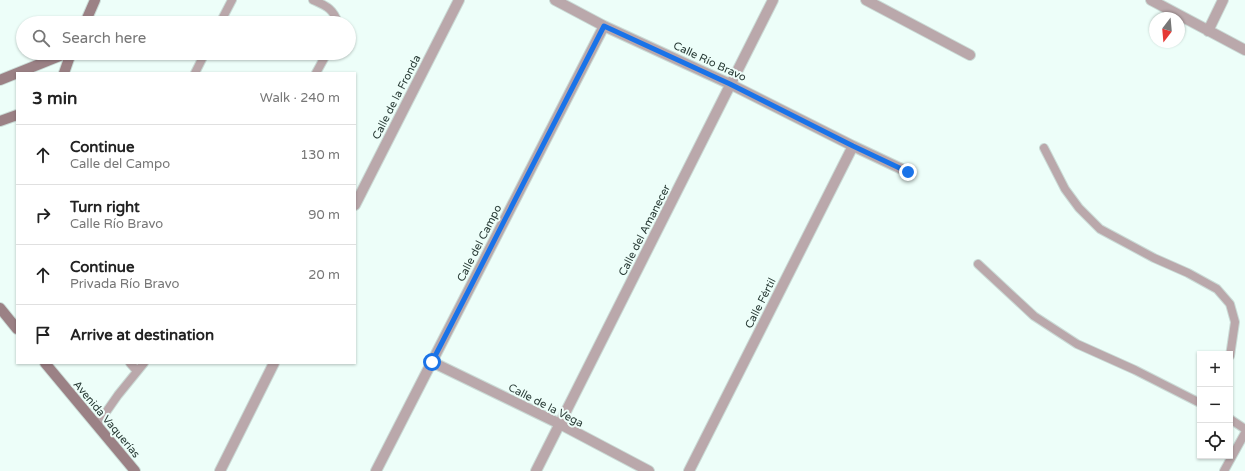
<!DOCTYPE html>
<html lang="en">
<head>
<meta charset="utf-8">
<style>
  body { margin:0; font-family:"Varela Round",sans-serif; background:#f6f6f6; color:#222 }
  .controls { position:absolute; right:12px; bottom:12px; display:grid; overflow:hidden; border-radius:0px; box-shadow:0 1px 3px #0004 }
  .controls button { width:36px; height:36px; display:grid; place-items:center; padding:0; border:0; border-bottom:1px solid #e0e0e0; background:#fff; color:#222; font:20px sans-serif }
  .compass { position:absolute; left:1149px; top:12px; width:36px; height:36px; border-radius:50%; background:#fff; box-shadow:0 1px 3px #0004; rotate:196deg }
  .stop { position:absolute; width:12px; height:12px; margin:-9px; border:3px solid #1a73e8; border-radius:50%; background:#fff }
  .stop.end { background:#1a73e8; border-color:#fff; box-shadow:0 1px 4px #0008 }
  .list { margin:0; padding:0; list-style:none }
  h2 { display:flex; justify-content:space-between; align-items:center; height:52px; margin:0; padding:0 16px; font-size:17px }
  h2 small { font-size:13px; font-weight:400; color:#767676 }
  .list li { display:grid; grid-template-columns:26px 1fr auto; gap:12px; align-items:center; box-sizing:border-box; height:60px; padding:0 16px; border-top:1px solid #e0e0e0 }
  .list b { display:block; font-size:15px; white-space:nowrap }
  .list p { margin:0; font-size:13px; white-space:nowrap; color:#767676 }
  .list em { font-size:13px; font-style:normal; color:#767676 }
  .icon { flex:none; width:22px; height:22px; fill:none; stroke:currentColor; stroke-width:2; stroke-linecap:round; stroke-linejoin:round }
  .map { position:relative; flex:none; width:1245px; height:471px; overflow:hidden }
  .search { position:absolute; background:#fff; box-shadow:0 1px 3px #0004; left:16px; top:16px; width:340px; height:44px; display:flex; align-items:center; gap:10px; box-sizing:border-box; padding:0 14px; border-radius:22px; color:#767676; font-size:15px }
  .panel { position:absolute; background:#fff; box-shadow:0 1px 3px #0004; left:16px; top:72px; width:340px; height:292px; border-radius:0px }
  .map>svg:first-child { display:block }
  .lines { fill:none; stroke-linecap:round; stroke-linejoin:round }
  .lane-casing { stroke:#cadbd6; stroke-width:10 }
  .street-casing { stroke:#cadbd6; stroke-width:12 }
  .secondary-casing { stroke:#cadbd6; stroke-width:12 }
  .lane { stroke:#baa8ab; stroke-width:8 }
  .street { stroke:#baa8ab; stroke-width:10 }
  .secondary { stroke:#9b8185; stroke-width:10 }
  .route { stroke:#1a73e8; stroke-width:5 }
  .labels { text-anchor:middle; stroke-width:4; stroke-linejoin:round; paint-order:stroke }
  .street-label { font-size:11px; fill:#283a35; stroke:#edfef9 }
</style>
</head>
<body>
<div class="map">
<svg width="1245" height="471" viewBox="0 0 1245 471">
  <rect width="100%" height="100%" fill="#edfef9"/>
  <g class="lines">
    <defs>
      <path id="lane" d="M313,0C326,6 333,8 338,23
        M220,23L232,0
        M195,73L205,53
        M316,73L327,53
        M1044,148L1065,189L1079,208L1100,229L1154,258L1188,273L1217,289L1230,304L1235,322L1230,356
        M978,264L1034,316L1077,344L1135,370L1200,403
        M130,363L137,371
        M1230,419L1245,429
        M97,425L118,395L144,363
        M1224,471L1245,433"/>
      <path id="street" d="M555,0L604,26L730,84L853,146L908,172
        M866,0L970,55
        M1151,0L1245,50
        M1208,31L1223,0
        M355,205L459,0
        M432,362L560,424L649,471
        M220,471L274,363
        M376,471L604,26
        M536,471L773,0
        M689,471L853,146"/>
      <path id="secondary" d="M85,23L95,0
        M64,73L71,53
        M0,80L67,53
        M0,121L17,115
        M0,308L17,329
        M45,363L135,471"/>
    </defs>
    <use href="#lane" class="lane-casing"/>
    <use href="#street" class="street-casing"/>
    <use href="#secondary" class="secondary-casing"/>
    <use href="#lane" class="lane"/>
    <use href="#street" class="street"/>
    <use href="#secondary" class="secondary"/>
  </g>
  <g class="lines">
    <path class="route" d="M432,362L604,26L730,84L853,146L908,172"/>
  </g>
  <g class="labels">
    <g class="street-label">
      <text transform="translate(710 61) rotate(25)" y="4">Calle Río Bravo</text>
      <text transform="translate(396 97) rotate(-63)" y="4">Calle de la Fronda</text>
      <text transform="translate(644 230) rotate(-63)" y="4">Calle del Amanecer</text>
      <text transform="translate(479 243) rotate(-63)" y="4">Calle del Campo</text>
      <text transform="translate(760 303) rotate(-63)" y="4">Calle Fértil</text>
      <text transform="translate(546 405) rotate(27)" y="4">Calle de la Vega</text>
      <text transform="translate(107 419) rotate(50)" y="4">Avenida Vaquerías</text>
    </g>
  </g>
</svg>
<div class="controls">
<button>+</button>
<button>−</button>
<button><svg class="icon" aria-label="locate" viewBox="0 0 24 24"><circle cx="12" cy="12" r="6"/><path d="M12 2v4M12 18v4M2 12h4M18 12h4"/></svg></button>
</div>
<svg class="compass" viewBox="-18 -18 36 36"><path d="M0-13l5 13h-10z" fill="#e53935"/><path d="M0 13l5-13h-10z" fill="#767676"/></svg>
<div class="stop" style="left:432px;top:362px"></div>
<div class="stop end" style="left:908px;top:172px"></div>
<div class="search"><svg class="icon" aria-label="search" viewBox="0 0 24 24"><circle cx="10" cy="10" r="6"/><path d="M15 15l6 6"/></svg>Search here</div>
<section class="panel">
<h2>3 min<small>Walk · 240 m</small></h2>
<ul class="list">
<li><svg class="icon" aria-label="ahead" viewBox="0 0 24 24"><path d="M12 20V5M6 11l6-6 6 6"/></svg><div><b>Continue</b><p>Calle del Campo</p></div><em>130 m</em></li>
<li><svg class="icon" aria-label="right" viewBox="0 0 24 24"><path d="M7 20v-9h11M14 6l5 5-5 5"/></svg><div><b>Turn right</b><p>Calle Río Bravo</p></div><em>90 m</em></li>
<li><svg class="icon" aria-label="ahead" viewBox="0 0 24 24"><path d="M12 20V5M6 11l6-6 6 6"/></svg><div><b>Continue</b><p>Privada Río Bravo</p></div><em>20 m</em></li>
<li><svg class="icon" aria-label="arrive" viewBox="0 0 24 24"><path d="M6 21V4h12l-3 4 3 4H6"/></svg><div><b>Arrive at destination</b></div></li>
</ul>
</section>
</div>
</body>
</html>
